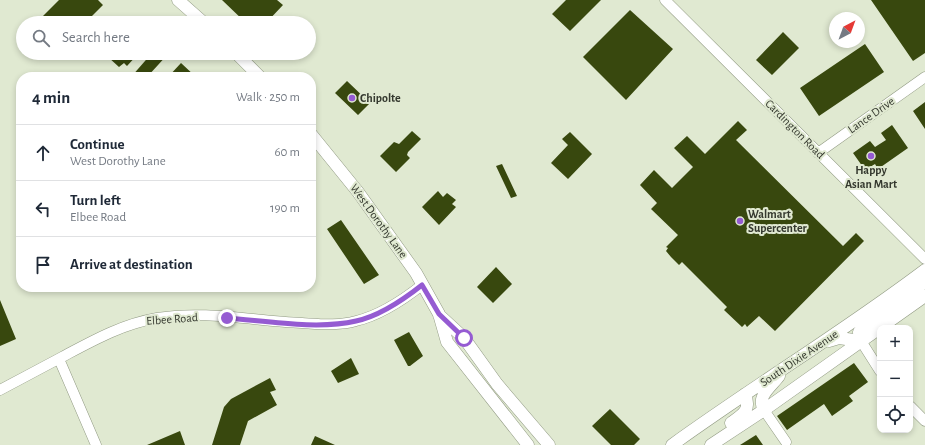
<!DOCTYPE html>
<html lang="en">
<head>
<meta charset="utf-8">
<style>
  body { margin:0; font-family:"Alegreya Sans",sans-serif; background:#f2f2f3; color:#1f2937 }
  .controls { position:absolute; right:12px; bottom:12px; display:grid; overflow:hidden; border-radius:8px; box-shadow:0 2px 6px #0003 }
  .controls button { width:36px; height:36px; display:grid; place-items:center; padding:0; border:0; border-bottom:1px solid #e0e1e3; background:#fff; color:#1f2937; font:20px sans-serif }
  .compass { position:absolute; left:829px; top:12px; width:36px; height:36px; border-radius:50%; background:#fff; box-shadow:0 2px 6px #0003; rotate:41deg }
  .stop { position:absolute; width:12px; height:12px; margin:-9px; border:3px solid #955bd2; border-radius:50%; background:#fff }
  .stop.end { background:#955bd2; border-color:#fff; box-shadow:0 1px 4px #0008 }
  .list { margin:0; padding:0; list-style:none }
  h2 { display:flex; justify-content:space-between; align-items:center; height:52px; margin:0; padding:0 16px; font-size:17px }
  h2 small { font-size:13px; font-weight:400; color:#747a83 }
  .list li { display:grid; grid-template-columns:26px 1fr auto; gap:12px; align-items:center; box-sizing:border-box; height:56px; padding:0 16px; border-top:1px solid #e0e1e3 }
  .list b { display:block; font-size:15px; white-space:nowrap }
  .list p { margin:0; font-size:13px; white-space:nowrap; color:#747a83 }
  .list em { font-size:13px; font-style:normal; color:#747a83 }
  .icon { flex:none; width:22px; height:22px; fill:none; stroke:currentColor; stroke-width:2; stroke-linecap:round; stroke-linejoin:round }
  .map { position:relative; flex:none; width:925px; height:445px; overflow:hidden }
  .search { position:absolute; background:#fff; box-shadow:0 2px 6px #0003; left:16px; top:16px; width:300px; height:44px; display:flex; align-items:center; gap:10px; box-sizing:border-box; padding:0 14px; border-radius:22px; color:#747a83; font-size:15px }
  .panel { position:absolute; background:#fff; box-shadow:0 2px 6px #0003; left:16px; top:72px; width:300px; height:220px; border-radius:16px }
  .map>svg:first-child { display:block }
  .building { fill:#38480e }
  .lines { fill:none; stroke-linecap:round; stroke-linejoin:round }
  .minor-casing { stroke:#919a83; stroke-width:11 }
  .major-casing { stroke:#919a83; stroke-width:13 }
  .minor { stroke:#fff; stroke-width:10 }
  .major { stroke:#fff; stroke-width:12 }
  .route { stroke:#955bd2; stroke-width:5 }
  .poi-dot { fill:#955bd2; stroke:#e0e9d1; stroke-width:1.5 }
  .labels { text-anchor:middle; stroke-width:4; stroke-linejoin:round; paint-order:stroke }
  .poi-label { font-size:12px; font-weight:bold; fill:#35392f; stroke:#e0e9d1; text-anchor:start }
  .street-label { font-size:12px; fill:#35392f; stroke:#e0e9d1 }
</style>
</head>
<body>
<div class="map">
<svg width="925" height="445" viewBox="0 0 925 445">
  <rect width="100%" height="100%" fill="#e0e9d1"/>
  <path class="building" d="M59,0H98L103,5L85,23H36Z
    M222,0H277L283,5L266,23H246Z
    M566,0H601L570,31L552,14Z
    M871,0H925V53L913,61Z
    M630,10L673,49L626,100L583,57Z
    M783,32L799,48L772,75L756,60Z
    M865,44L884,72L819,116L800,88Z
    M112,53H139L127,66L124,63L119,67L108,57Z
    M152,53H169L147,77H131Z
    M181,63L196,77H168Z
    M347,81L370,103L358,115L335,93Z
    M925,102V129L913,111Z
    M738,121L747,130L736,140L843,246L856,233L864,241L775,331L759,316L747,327L745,324L742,327L724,310L727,307L682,262L679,265L671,257L666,251L668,248L666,247L678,235L651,209L657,203L640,185L654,170L672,188L693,167L674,148L687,136L705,154Z
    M892,125L908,148L878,169L875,164L865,170L853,153L870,141L875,147L886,140L881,133Z
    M412,131L421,139L408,152L407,155L410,158L396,172L380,156L394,142L399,144Z
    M570,132L592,154L568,179L551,163L568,145L562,139Z
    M502,164L517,196L511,198L496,166Z
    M438,191L443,197L447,193L456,200L452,204L456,207L439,225L422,207Z
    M341,220L379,275L364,284L327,229Z
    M496,267L512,284L493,303L477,287Z
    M0,300L16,339L0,346Z
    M409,332L423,356L410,366H408L394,340Z
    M351,358L359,374L338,383L331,371Z
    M854,363L868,382L849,396L853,401L832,416L824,404L787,430L777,416Z
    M270,378L276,390L270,392L277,405L248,421L240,445H212L224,407L231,399Z
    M610,409L640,439L634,445H611L592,426Z
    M180,431L185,445H147Z
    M756,435L763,445H740Z
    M315,436L335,445H311Z"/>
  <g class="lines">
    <defs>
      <path id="minor" d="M665,0L925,259
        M818,153L925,77
        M861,341L880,371
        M59,359L96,445
        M0,390C21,379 41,368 62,357C92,341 122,324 157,318C204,310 254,321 302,323C320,324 339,326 356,321C381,315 403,300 422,285
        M910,406L925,421
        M764,410L786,442"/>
      <path id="major" d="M178,0L204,23
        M236,53L260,77
        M311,134L358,192L416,273L439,314L447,342L528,445
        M439,315L464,338L497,384L549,445
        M887,322L898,302L925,282
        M829,341L839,338L861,341
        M861,341L859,332L879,316L888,300
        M764,410C756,396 771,387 779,376
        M731,423C744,414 751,410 745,394
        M672,445C755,385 843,332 925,270
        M711,445L764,410L925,296"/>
    </defs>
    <use href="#minor" class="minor-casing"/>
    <use href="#major" class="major-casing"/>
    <use href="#minor" class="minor"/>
    <use href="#major" class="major"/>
  </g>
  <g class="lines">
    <path class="route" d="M227,318C266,321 318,330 356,321C380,316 403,300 422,285L439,314L464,338"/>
  </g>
  <g class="poi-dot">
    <circle cx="352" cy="98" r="4"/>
    <circle cx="871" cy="156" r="4"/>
    <circle cx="740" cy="221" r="4"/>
  </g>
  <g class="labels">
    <g class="poi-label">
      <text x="360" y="102">Chipolte</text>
      <text x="871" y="174" text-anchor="middle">Happy<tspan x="871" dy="14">Asian Mart</tspan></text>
      <text x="748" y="218">Walmart<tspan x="748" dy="14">Supercenter</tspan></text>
    </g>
    <g class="street-label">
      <text transform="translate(871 115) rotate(-35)" y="4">Lance Drive</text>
      <text transform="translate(795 129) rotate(45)" y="4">Cardington Road</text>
      <text transform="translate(379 221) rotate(54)" y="4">West Dorothy Lane</text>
      <text transform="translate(172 319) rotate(-4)" y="4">Elbee Road</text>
      <text transform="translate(799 358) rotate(-34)" y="4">South Dixie Avenue</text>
    </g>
  </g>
</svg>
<div class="controls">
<button>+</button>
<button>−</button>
<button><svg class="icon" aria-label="locate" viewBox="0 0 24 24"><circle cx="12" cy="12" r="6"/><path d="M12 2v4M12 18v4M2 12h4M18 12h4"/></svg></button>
</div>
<svg class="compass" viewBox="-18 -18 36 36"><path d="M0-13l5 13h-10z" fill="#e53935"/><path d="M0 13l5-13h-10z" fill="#747a83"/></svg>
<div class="stop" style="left:464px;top:338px"></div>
<div class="stop end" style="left:227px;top:318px"></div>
<div class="search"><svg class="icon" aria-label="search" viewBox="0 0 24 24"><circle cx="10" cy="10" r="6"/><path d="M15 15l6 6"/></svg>Search here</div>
<section class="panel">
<h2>4 min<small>Walk · 250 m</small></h2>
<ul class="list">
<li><svg class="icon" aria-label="ahead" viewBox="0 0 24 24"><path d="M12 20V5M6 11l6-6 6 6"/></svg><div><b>Continue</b><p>West Dorothy Lane</p></div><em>60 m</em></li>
<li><svg class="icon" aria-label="left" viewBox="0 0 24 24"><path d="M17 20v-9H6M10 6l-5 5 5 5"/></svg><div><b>Turn left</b><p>Elbee Road</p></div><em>190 m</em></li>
<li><svg class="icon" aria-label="arrive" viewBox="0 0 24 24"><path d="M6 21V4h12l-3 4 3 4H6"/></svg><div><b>Arrive at destination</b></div></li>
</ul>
</section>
</div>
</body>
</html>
